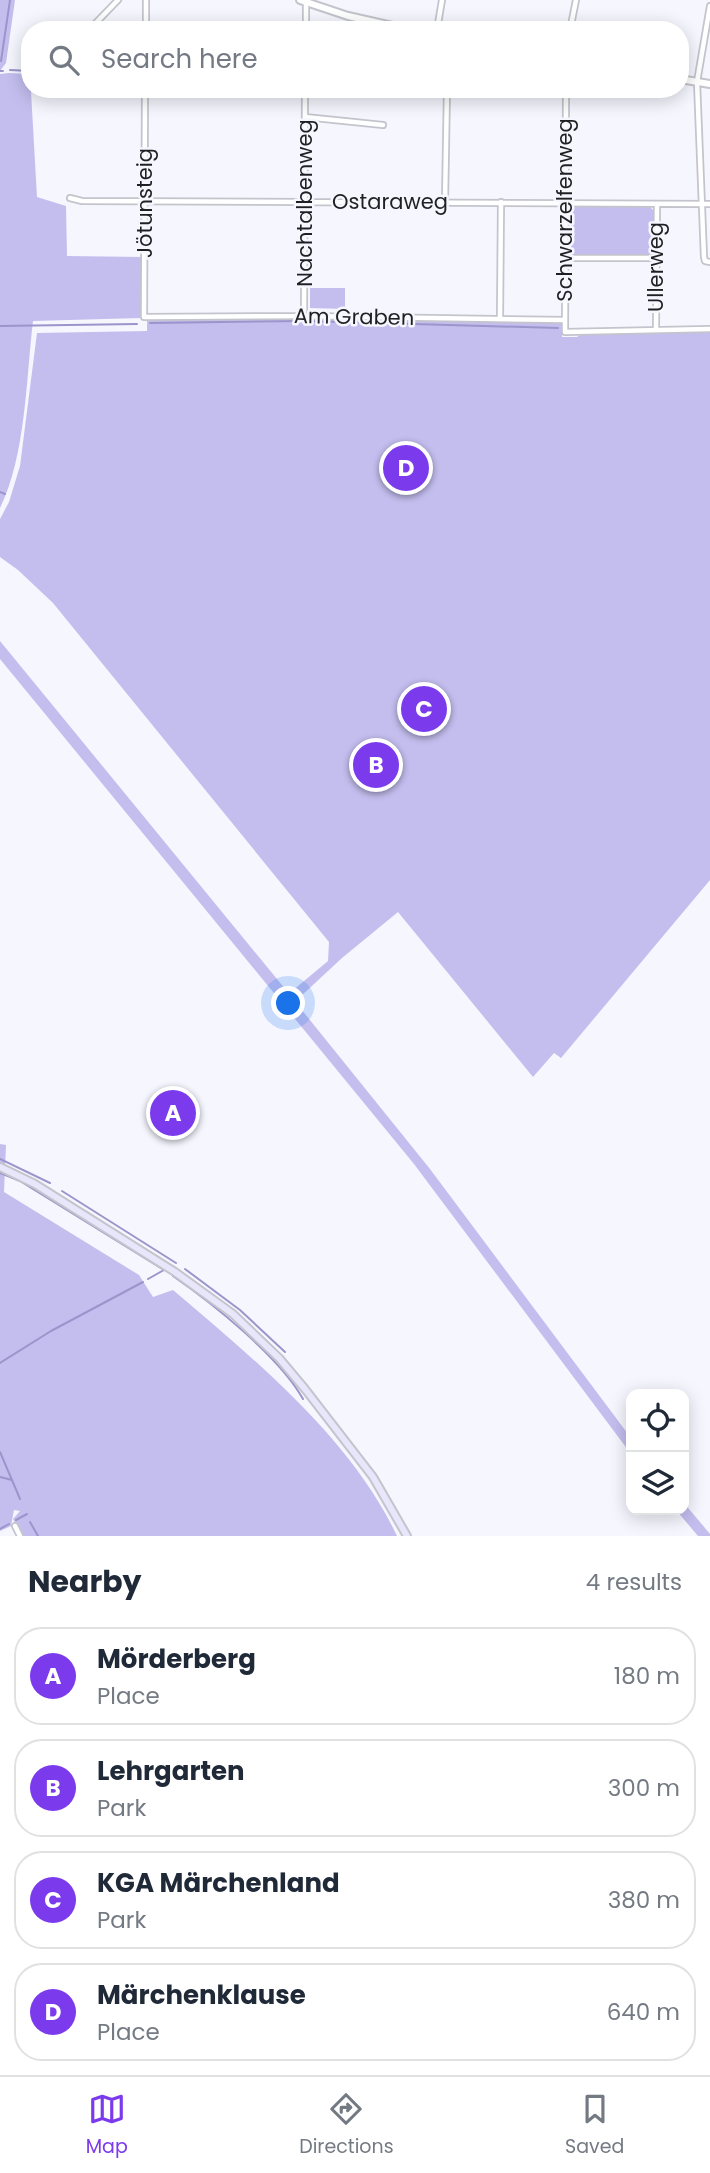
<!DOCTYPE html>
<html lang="en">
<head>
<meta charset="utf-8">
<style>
  body { margin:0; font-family:Poppins,sans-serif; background:#f6f6f7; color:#1f2937 }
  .controls { position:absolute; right:21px; bottom:21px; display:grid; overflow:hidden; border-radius:14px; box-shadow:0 4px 18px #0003 }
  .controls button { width:63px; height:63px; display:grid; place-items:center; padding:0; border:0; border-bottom:2px solid #e0e1e3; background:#fff; color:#1f2937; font:35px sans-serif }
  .you { position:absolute; left:289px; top:1004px; width:24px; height:24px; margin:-18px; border:5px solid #fff; border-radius:50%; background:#1a73e8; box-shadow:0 0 0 10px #1a73e833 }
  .badge { display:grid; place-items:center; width:46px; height:46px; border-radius:50%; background:#7c3aed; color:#fff; font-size:23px; font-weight:700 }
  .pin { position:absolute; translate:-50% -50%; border:4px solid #fff; box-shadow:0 2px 7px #0006 }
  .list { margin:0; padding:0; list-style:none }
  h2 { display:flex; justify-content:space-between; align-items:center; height:91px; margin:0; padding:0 28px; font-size:30px }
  h2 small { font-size:23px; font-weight:400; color:#747a83 }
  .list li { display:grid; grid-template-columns:46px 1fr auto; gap:21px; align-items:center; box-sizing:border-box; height:98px; margin:0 14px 14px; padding:0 14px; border:2px solid #e0e1e3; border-radius:28px }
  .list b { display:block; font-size:26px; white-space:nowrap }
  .list p { margin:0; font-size:23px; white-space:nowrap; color:#747a83 }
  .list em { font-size:23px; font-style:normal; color:#747a83 }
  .icon { flex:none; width:38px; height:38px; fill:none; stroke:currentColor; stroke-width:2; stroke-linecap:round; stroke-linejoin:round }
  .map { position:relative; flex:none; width:710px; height:1536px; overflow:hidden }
  .search { position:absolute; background:#fff; box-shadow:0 4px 18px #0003; left:21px; right:21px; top:21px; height:77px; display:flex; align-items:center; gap:18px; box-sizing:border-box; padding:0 24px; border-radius:28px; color:#747a83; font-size:26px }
  .sheet { height:539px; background:#fff }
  nav { display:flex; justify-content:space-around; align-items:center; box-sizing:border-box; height:98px; border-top:2px solid #e0e1e3; background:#fff; font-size:19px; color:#747a83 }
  nav a { display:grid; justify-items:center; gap:4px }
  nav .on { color:#7c3aed }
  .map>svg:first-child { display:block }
  .green { fill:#c3beee }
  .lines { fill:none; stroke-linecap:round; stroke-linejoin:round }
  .stream { stroke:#9b95cb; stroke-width:2 }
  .minor-casing { stroke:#c4c4cc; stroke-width:8 }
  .tertiary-casing { stroke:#c4c4cc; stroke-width:10 }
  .secondary-casing { stroke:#c4c4cc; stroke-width:10 }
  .minor { stroke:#fff; stroke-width:4.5 }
  .tertiary { stroke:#fff; stroke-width:6 }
  .secondary { stroke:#e9e6fc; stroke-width:6 }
  .labels { text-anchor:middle; stroke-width:5; stroke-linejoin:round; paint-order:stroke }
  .street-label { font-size:21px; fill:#201f22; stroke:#f6f6ff }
</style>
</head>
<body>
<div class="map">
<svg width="710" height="1536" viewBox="0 0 710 1536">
  <rect width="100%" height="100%" fill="#f6f6ff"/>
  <path class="green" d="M0,0H15L6,63L0,71Z
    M9,73L30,74L37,197L66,206L67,256L143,257L141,318L33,321C26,379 26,455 0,508V74Z
    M573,207H650L654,211V251L648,257L571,255V208Z
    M310,288H345V309L310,308Z
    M303,318L562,322V337H577L581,334L710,332V880L561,1058L554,1053L533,1077L398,912L342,958L300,997L297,1004L430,1169L631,1438V1454L414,1164L0,659V641L286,990L292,991L328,961L329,942L53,603L18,570L0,557V519L9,502L20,466L37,333L147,331V320Z
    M0,1144L6,1145L4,1192L139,1275L153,1297L173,1290C254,1359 351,1438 397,1536H22L13,1519L20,1511L14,1510L11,1526L0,1531Z
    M684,1503L710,1534V1536H698L676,1510H684Z"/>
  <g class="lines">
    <path class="stream" d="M1,61L10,0
      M10,70L30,71
      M0,71H3
      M309,321L558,328
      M150,323L301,321
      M0,326L137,324
      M0,492L5,494
      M0,1159L50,1183
      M0,1173L20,1181L164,1270L148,1279
      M62,1191L176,1263
      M185,1269L240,1310L285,1352
      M173,1276C212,1303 280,1357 303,1399
      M0,1363L51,1331L143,1282
      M0,1452L20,1499
      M0,1477L12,1480
      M16,1520L27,1514
      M30,1522L38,1536
      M0,1529L9,1524"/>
    <defs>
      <path id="minor" d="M146,0V30
        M710,6L697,82L704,257L705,261L710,262
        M89,30L118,0
        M306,30V1
        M437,30L442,0
        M570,30L576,0
        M145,89L144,317L304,316L565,320
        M566,89L565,332L710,329
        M305,117L383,125
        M70,198L82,201L710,204
        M445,202L447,89
        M565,258H656
        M304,316L305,89
        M500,318L501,202
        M656,330L657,204
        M15,1526L20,1536"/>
      <path id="tertiary" d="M300,0L348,16L410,30
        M680,79L710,84"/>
      <path id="secondary" d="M0,1167L35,1184L175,1272L233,1314L279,1358L305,1389L373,1477L407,1536"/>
    </defs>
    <use href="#minor" class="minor-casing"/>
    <use href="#tertiary" class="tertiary-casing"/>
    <use href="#secondary" class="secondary-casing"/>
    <use href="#minor" class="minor"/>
    <use href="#tertiary" class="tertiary"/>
    <use href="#secondary" class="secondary"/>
  </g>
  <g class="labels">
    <g class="street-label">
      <text x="390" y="209">Ostaraweg</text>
      <text transform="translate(145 203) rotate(-90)" y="7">Jötunsteig</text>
      <text transform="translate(305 203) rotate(-90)" y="7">Nachtalbenweg</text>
      <text transform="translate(565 210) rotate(-90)" y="7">Schwarzelfenweg</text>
      <text transform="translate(656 267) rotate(-90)" y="7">Ullerweg</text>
      <text transform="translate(354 317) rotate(1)" y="7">Am Graben</text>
    </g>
  </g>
</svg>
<div class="controls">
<button><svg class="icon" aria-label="locate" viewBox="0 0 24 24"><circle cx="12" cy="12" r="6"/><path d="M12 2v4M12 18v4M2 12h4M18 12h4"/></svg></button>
<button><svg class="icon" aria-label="layers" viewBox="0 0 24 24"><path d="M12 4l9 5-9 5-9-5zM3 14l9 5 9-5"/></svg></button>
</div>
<div class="you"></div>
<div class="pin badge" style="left:173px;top:1113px">A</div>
<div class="pin badge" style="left:376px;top:765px">B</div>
<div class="pin badge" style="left:424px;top:709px">C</div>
<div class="pin badge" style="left:406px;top:468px">D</div>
<div class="search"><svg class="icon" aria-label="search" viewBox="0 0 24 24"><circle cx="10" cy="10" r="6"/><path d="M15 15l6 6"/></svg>Search here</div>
</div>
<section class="sheet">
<h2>Nearby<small>4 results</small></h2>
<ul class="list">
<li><span class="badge">A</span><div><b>Mörderberg</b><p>Place</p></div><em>180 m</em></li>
<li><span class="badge">B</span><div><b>Lehrgarten</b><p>Park</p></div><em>300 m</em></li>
<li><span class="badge">C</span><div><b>KGA Märchenland</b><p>Park</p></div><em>380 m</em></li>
<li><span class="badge">D</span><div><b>Märchenklause</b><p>Place</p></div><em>640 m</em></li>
</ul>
</section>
<nav>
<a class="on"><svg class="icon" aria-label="map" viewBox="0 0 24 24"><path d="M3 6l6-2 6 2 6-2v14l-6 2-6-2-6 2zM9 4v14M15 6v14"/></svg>Map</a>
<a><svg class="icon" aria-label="directions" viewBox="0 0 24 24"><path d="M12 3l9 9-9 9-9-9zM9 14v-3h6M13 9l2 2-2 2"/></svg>Directions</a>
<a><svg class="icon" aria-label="saved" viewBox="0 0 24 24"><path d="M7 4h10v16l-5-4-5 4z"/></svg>Saved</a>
</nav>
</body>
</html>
